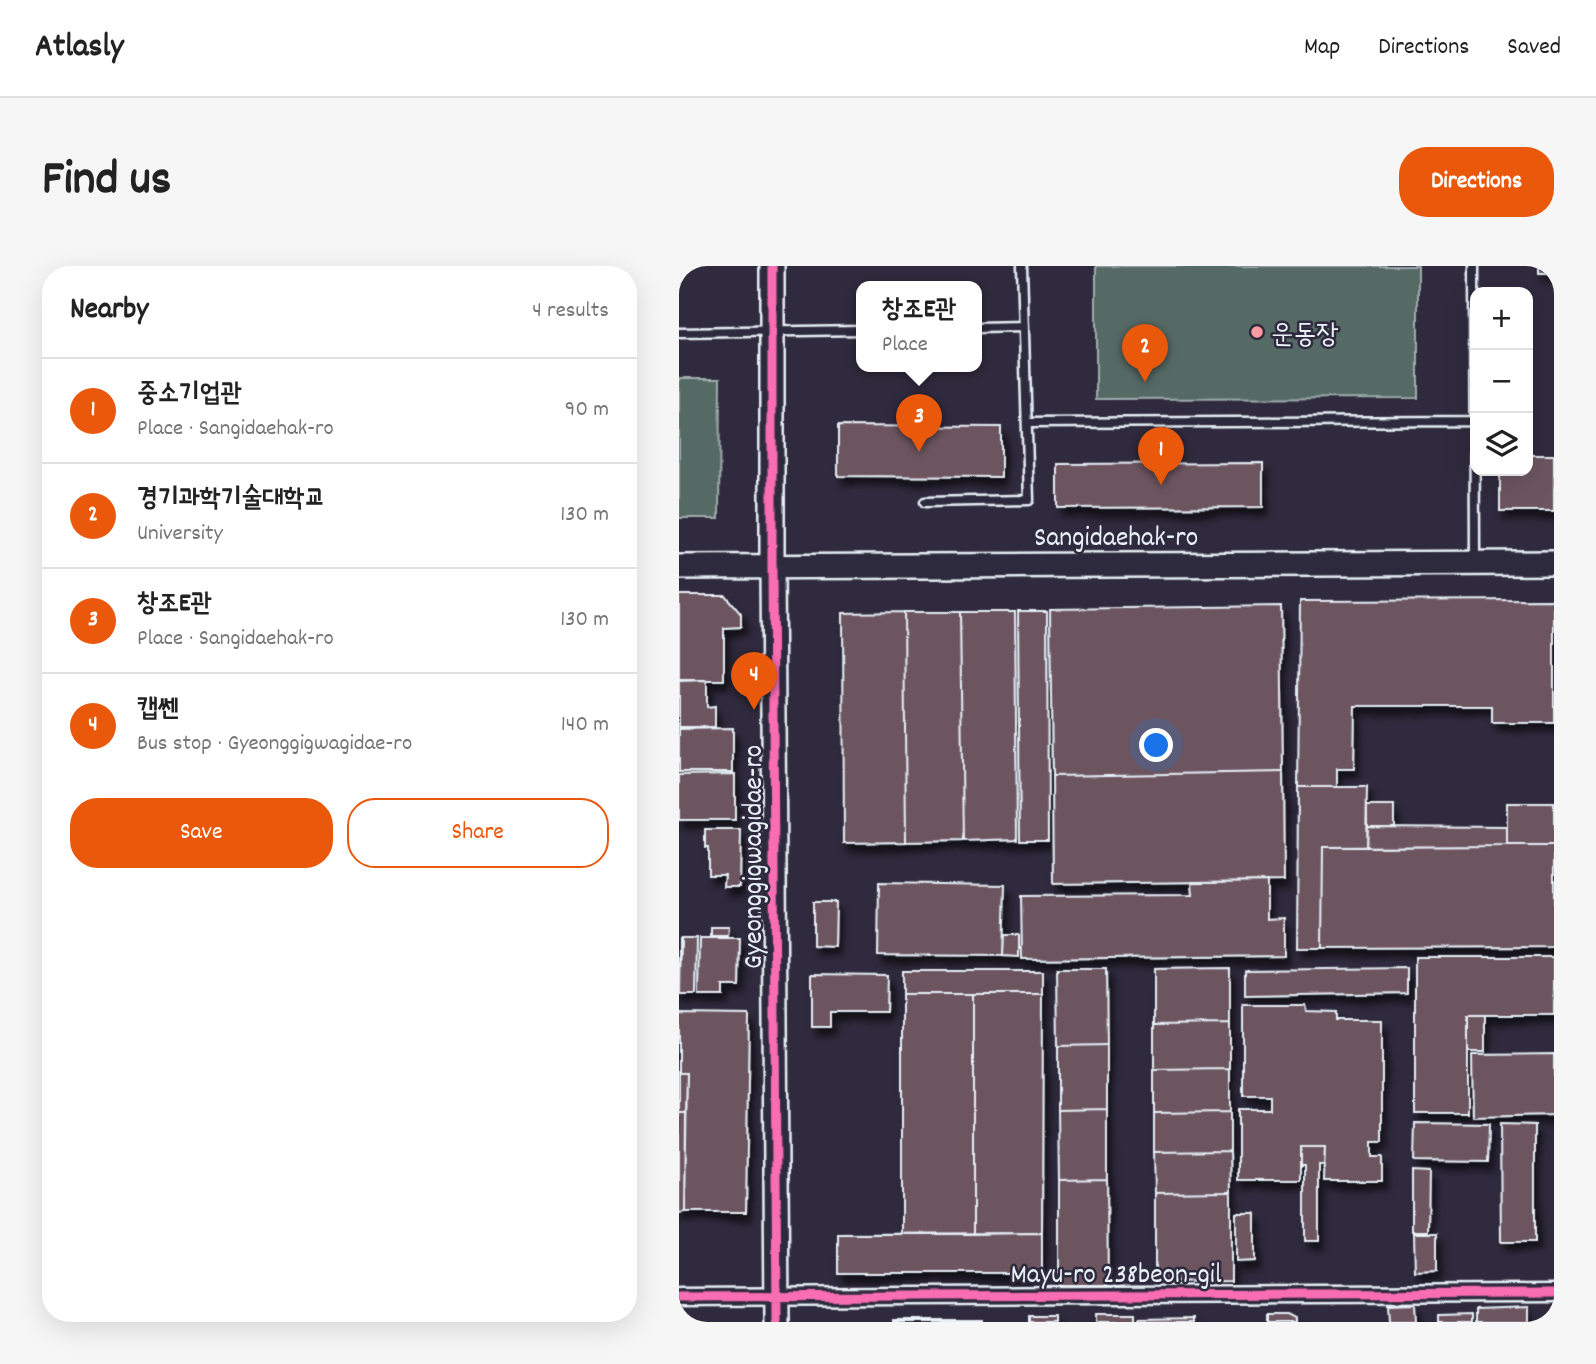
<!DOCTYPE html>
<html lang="en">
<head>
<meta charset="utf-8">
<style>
  body { margin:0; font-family:Dekko,"Poor Story",sans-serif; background:#f6f6f6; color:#222 }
  .controls { position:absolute; right:21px; top:21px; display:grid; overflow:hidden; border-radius:14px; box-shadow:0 7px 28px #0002 }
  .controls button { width:63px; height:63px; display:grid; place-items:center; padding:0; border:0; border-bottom:2px solid #e0e0e0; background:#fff; color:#222; font:35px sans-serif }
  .you { position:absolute; left:478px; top:480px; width:24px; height:24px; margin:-18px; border:5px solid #fff; border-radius:50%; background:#1a73e8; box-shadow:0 0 0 10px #1a73e833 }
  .badge { display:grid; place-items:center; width:46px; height:46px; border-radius:50%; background:#ea580c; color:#fff; font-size:23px; font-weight:700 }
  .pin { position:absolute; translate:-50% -58px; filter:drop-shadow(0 2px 4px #0008) }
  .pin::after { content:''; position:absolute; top:37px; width:24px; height:21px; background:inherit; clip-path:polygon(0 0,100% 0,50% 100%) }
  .popup { position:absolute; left:177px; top:15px; width:126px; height:91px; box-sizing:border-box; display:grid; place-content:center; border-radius:14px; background:#fff; filter:drop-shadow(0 2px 5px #0005); font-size:23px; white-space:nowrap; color:#767676 }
  .popup b { font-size:26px; color:#222 }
  .popup::after { content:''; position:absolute; left:50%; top:100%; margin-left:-14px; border:14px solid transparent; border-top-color:#fff }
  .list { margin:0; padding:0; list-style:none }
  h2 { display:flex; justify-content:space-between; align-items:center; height:91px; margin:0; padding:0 28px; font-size:30px }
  h2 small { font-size:23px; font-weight:400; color:#767676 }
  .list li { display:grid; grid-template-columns:46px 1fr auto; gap:21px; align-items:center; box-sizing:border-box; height:105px; padding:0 28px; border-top:2px solid #e0e0e0 }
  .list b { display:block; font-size:26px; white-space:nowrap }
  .list p { margin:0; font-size:23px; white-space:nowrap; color:#767676 }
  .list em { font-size:23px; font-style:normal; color:#767676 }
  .actions { display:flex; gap:14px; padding:21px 28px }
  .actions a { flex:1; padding:16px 0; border:2px solid #ea580c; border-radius:28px; text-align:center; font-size:24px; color:#ea580c }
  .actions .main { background:#ea580c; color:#fff }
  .icon { flex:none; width:38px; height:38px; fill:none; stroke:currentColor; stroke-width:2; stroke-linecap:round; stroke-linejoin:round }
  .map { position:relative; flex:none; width:875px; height:1056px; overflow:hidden; border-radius:28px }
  header { display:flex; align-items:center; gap:42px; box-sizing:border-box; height:98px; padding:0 35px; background:#fff; border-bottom:2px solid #e0e0e0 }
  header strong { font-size:33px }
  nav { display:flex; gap:38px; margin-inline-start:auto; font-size:24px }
  .intro { display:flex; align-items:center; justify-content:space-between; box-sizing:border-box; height:168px; padding:0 42px }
  h1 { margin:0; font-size:49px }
  .button { padding:18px 32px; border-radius:28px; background:#ea580c; color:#fff; font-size:24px; font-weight:700 }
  main { display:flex; gap:42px; padding:0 42px }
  aside { flex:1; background:#fff; border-radius:28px; box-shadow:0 7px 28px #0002 }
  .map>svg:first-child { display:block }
  .green { fill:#576b65; stroke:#a0aeae; stroke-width:2 }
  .building { fill:#6c555e; stroke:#e8f1f8; stroke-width:2; filter:url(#shadow) }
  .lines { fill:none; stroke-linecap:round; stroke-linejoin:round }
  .lane-casing { stroke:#e8f1f8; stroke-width:13 }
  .street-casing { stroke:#e8f1f8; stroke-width:21 }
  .secondary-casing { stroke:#e8f1f8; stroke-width:28 }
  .lane { stroke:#2f2a3d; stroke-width:8 }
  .street { stroke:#2f2a3d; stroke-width:16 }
  .secondary { stroke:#2f2a3d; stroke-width:23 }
  .cycleway-casing { stroke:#2f2a3d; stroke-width:13 }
  .cycleway { stroke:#f96db3; stroke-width:9 }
  .poi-dot { fill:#ff9aa2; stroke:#2f2a3d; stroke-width:2.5 }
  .labels { text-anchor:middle; stroke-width:5; stroke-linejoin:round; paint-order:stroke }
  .poi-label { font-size:28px; fill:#e8f1f8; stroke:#2f2a3d; text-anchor:start }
  .street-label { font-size:28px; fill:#e8f1f8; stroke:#2f2a3d }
</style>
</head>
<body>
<header>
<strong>Atlasly</strong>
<nav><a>Map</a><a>Directions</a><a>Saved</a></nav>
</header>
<div class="intro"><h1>Find us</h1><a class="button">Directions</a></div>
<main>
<aside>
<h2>Nearby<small>4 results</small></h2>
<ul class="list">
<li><span class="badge">1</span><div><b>중소기업관</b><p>Place · Sangidaehak-ro</p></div><em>90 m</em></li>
<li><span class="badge">2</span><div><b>경기과학기술대학교</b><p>University</p></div><em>130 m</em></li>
<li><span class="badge">3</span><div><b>창조E관</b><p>Place · Sangidaehak-ro</p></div><em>130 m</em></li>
<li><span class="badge">4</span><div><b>캡쎈</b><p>Bus stop · Gyeonggigwagidae-ro</p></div><em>140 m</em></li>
</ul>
<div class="actions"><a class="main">Save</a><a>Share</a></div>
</aside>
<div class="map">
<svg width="875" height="1056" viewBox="0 0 875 1056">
  <defs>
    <filter id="shadow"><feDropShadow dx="4.5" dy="8" stdDeviation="3.5" flood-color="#0009"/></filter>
  </defs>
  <rect width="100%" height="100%" fill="#2f2a3d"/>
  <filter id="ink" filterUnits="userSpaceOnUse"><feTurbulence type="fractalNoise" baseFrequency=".0143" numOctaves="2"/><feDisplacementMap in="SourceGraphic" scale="14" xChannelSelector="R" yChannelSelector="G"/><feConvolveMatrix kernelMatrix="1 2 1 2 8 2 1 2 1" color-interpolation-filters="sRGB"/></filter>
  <g filter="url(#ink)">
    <path class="green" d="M417,0H739V132L417,133Z
      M0,112H41L40,252H0Z"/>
    <path class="building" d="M860,0H875V7H860Z
      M159,160L322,161V211L159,210Z
      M849,189H875V245H821V205H849Z
      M584,197V241L379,242V198Z
      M0,329H46L62,348V361L45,362V414H0Z
      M875,334V457H813V440H676L675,503H658V521H619L621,335Z
      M602,340L604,506L373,510L371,343Z
      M339,345H368L369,574H341Z
      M225,346L227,576L165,577L164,347Z
      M225,346H281L284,575L227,576Z
      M281,346H336L338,573L284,575Z
      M28,414V441L36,440V461H0V415Z
      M54,462V506H0V463Z
      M604,506L605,615L374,618L373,510Z
      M56,508V554H0V509Z
      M619,521H688L687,581H644L643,682H618Z
      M828,537H875V580H828Z
      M688,540H715V560H688Z
      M688,560L828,561V580L687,581Z
      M26,564H62L61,621H45L46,609H29V582H26Z
      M828,580H875V681L643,682L644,581Z
      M588,615V653L605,652V690L343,693L342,630L514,629L513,616Z
      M200,617L326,619L324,690L199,689Z
      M134,636H157L156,681L134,680Z
      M32,661H50L49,670H32Z
      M325,669H340V691L324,690Z
      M0,672H2L1,729H0Z
      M2,672H18L17,729H1Z
      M21,672H61L60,720H44V730H20Z
      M736,691H875V749H789V847H736Z
      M551,702V758L475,759V703Z
      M728,702V727L566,730V704Z
      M378,703H427L428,779L379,780Z
      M223,705H364V728H223Z
      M133,708L208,709L207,746H151V761H133Z
      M223,728H294V968H223Z
      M294,728H364L363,967L294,968Z
      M564,739H626L627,745L657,746V754H703V876H693V891H703V915H645L646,881H622V914H559V843H591V830H564Z
      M0,748L70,749L67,946H6L8,807H0Z
      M789,749H806V786H789Z
      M551,758V803L475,804V759Z
      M428,779V843L379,844V780Z
      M875,788V849L794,851L793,789Z
      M551,803V846L475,847V804Z
      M0,807H8L7,847H0Z
      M428,843V913L380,914L379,844Z
      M551,846V885L475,886V847Z
      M0,847H7L6,946L0,947Z
      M736,857L810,858L809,896L735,895Z
      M821,858L856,859V976H822Z
      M622,881H646L645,899H640V975H626V899H622Z
      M551,885L552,926L476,927L475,886Z
      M733,905L750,906L749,965H733Z
      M428,913L429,1019H380V914Z
      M552,926V1015L476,1016V927Z
      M557,947H576V995L557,996Z
      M363,967V1007H159V968Z
      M735,967H758V1005L736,1006Z
      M736,1038L737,1056H710L709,1039Z
      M850,1041V1056H797V1043Z
      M417,1048H456V1056H417Z
      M588,1048H608L616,1052V1056H588Z
      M793,1048V1056H760V1049Z
      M350,1050H375V1056H350Z
      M515,1052V1056H460V1053Z
      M215,1054H303V1056H215Z"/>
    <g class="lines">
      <defs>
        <path id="lane" d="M795,0L796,295
          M298,62L345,61
          M0,67L182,64
          M348,157L796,155
          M246,236L350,234L343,0"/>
        <path id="street" d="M0,1031L875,1027"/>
        <path id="secondary" d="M93,0V300L98,1056
          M0,301L875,297"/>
      </defs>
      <use href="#lane" class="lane-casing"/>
      <use href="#street" class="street-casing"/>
      <use href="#secondary" class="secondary-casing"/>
      <use href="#lane" class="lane"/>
      <use href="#street" class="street"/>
      <use href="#secondary" class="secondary"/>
      <defs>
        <path id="cycleway" d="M93,0V300L98,1056
          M0,1031L875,1027"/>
      </defs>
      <use href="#cycleway" class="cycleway-casing"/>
      <use href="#cycleway" class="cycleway"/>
    </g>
  </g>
  <circle class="poi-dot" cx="578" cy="66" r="7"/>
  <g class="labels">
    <g class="poi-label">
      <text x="592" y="76">운동장</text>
    </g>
    <g class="street-label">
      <text x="437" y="279">Sangidaehak-ro</text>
      <text transform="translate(72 591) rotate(-90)" y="10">Gyeonggigwagidae-ro</text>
      <text x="437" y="1016">Mayu-ro 238beon-gil</text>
    </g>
  </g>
</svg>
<div class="controls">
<button>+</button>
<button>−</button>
<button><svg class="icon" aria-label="layers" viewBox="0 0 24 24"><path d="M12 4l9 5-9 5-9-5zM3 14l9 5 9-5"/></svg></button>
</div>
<div class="you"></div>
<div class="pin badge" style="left:482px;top:219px">1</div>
<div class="pin badge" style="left:466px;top:116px">2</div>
<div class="pin badge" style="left:240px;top:186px">3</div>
<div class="popup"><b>창조E관</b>Place</div>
<div class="pin badge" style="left:75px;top:444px">4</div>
</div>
</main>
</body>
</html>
